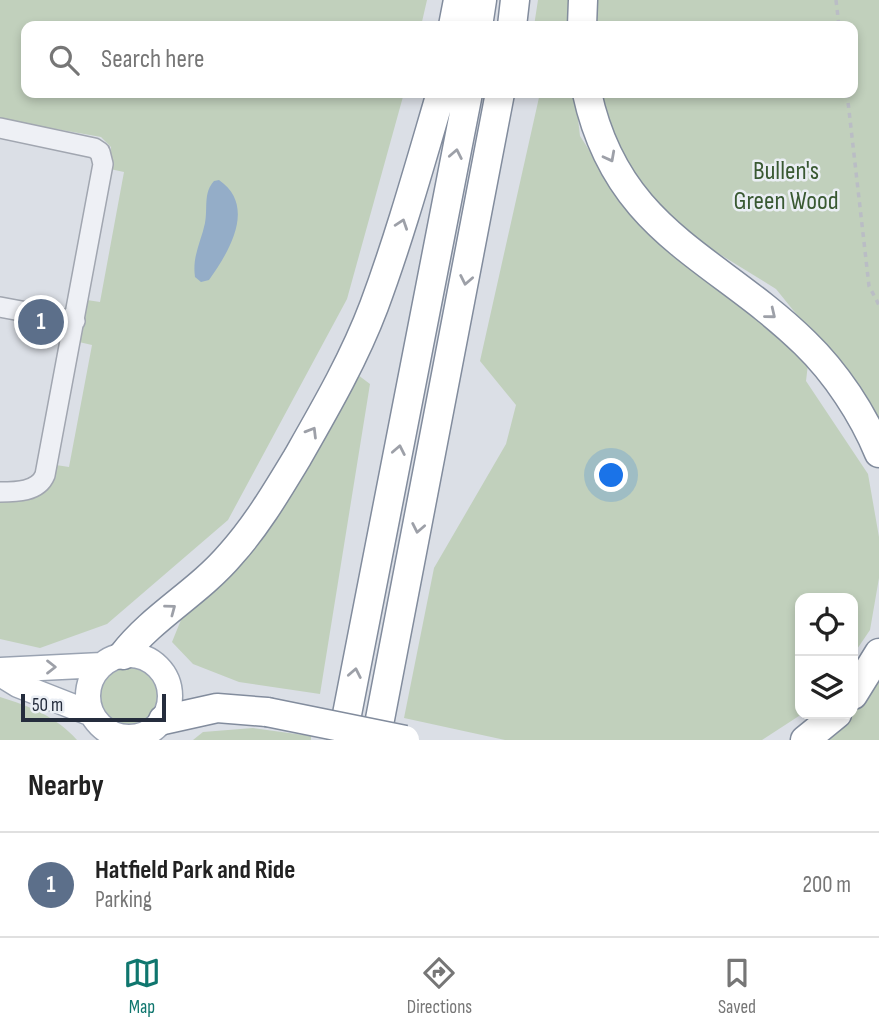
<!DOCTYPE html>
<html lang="en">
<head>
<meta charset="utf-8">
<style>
  body { margin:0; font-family:"Sofia Sans Condensed",sans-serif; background:#f6f6f6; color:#222 }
  .controls { position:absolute; right:21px; bottom:21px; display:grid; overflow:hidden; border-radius:14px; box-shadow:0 4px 10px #0003 }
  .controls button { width:63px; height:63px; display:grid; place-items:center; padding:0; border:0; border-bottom:2px solid #e0e0e0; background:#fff; color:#222; font:35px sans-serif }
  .scale { position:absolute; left:21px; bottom:18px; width:145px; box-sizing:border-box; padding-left:7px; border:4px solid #252d3d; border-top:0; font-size:19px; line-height:24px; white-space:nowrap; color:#252d3d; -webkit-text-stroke:5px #eaeef4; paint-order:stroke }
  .you { position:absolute; left:612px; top:476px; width:24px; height:24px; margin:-18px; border:5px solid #fff; border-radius:50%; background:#1a73e8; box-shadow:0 0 0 10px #1a73e833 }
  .badge { display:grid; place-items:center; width:46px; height:46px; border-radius:50%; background:#0f766e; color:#fff; font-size:23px; font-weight:700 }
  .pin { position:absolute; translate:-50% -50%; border:4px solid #fff; box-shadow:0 2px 7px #0006 }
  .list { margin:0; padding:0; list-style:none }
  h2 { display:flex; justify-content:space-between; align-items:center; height:91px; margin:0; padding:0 28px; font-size:30px }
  h2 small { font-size:23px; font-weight:400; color:#767676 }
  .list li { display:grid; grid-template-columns:46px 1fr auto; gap:21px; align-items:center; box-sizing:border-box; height:105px; padding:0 28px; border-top:2px solid #e0e0e0 }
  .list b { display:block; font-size:26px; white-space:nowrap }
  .list p { margin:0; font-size:23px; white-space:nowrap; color:#767676 }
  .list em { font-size:23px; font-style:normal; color:#767676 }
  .icon { flex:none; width:38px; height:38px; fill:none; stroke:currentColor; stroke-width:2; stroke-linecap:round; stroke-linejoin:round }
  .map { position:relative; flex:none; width:879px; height:740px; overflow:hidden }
  .search { position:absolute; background:#fff; box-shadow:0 4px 10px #0003; left:21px; right:21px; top:21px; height:77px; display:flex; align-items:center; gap:18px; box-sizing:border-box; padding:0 24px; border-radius:14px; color:#767676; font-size:26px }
  .sheet { height:196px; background:#fff }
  nav { display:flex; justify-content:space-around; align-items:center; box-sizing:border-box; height:98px; border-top:2px solid #e0e0e0; background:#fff; font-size:19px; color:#767676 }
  nav a { display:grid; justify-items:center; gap:4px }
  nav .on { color:#0f766e }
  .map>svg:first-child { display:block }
  .green { fill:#c1d0bc }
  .water { fill:#94adc8 }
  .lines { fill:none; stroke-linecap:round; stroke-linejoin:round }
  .minor-casing { stroke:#a1a6b0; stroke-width:22 }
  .major-casing { stroke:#9aa3b2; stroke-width:27 }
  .highway-casing { stroke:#828c9d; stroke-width:31 }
  .path { stroke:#babdc5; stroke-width:3.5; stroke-dasharray:5 5; stroke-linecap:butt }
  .minor { stroke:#eef0f5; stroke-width:19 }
  .major { stroke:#fff; stroke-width:24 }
  .highway { stroke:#fff; stroke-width:28 }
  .highway-bridge-casing { stroke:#828c9d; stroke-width:31; stroke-linecap:butt }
  .highway-bridge { stroke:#fff; stroke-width:28 }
  .oneway { stroke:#9da0a8 }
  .labels { text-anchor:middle; stroke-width:5; stroke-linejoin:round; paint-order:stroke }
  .park-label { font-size:26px; fill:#395932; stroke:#eaeef4 }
</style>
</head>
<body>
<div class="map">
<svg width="879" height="740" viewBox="0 0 879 740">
  <rect width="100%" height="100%" fill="#dbdfe6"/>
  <path class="green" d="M0,0H427L421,26H26V93H404L347,299L228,520L107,624L40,648L0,639V501C29,501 50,496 56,465L69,467L92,345L79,342L87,300L100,302L124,172L110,169L111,147L101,137L0,119Z
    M538,0H570L569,26H534Z
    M597,0H879V430L865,399L776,289L674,226L622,158L601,93H853V26H597Z
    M540,93H575L580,136L626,207L680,260L750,312L808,364L806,381L868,474L879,537V578L870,630L853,655V598H800L802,714L762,740H505L404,718L434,568L506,444L516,405L480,361Z
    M354,372L370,384L320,694L239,682L193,664L172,642L185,610Z
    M101 696a28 28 0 1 1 56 0a28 28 0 1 1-56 0Z
    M879,668V740H818L853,714Z
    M0,697C29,706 57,717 77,740H0Z
    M253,728L311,736V740H193L203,732Z"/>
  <path class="water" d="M219,180C257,206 229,252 209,280L201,282L195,277C192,256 201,242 205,223C208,208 203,193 214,181Z"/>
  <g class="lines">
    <defs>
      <path id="minor" d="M0,128L94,148L100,152L103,164L45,475C38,492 16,492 0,492
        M0,307L75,321"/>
      <path id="major" d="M88 696a41 41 0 1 1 82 0a41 41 0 1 1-82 0Z
        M0,670L102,665
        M0,674L18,685L92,714"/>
      <path id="highway" d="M453,26L458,0
        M478,26L482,0
        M512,26L515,0
        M582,26L583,0
        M587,93C617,232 716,256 805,343C836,373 863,414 879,453
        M123,655C153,616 198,593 231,554C257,525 277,491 297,458C325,409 354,359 374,306C400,236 420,164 441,93
        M853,695L879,653
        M163,720L217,708L267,712
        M342,740L468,93
        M376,740L500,93
        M805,740L837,714"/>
    </defs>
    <use href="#minor" class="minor-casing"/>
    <use href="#major" class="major-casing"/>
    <use href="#highway" class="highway-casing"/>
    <path class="path" d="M836,0L839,26
      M847,93L869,286L879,305"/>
    <use href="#minor" class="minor"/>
    <use href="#major" class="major"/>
    <use href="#highway" class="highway"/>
    <defs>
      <path id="highway-bridge" d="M267,712L405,740"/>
    </defs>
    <use href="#highway-bridge" class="highway-bridge-casing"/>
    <use href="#highway-bridge" class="highway-bridge"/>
  </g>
  <defs><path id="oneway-chevron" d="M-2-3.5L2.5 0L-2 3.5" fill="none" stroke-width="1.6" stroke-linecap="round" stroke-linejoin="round" transform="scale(1.75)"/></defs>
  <g class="oneway">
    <use href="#oneway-chevron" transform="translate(456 154) rotate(-79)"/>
    <use href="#oneway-chevron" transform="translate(610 157) rotate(62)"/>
    <use href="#oneway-chevron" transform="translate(402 224) rotate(-71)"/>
    <use href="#oneway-chevron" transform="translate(466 280) rotate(101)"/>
    <use href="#oneway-chevron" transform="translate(771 314) rotate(39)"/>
    <use href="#oneway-chevron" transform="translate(312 432) rotate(-59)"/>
    <use href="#oneway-chevron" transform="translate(399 450) rotate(-79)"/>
    <use href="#oneway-chevron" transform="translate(418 528) rotate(101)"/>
    <use href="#oneway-chevron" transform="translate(171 609) rotate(-37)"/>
    <use href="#oneway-chevron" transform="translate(51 667)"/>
    <use href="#oneway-chevron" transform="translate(355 673) rotate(-79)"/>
  </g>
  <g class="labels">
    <g class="park-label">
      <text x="786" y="179">Bullen's<tspan x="786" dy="30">Green Wood</tspan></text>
    </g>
  </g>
</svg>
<div class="controls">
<button><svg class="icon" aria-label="locate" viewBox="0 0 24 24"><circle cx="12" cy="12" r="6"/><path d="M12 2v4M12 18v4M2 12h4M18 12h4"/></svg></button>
<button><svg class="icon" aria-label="layers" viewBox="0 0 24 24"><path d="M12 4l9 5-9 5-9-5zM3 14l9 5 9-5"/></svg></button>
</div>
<div class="scale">50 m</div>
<div class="you"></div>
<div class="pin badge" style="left:41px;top:322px;background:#5c6f8a">1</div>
<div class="search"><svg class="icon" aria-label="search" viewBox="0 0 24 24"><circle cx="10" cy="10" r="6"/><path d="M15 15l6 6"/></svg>Search here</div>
</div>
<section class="sheet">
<h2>Nearby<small></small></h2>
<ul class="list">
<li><span class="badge" style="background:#5c6f8a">1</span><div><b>Hatfield Park and Ride</b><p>Parking</p></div><em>200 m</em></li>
</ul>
</section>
<nav>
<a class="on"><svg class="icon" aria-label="map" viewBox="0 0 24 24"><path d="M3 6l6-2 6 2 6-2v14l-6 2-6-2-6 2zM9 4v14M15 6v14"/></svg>Map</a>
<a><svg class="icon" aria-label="directions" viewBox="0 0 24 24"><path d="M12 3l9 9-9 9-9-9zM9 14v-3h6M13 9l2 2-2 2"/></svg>Directions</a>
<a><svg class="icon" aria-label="saved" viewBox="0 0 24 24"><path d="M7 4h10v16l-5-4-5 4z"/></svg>Saved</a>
</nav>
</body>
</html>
